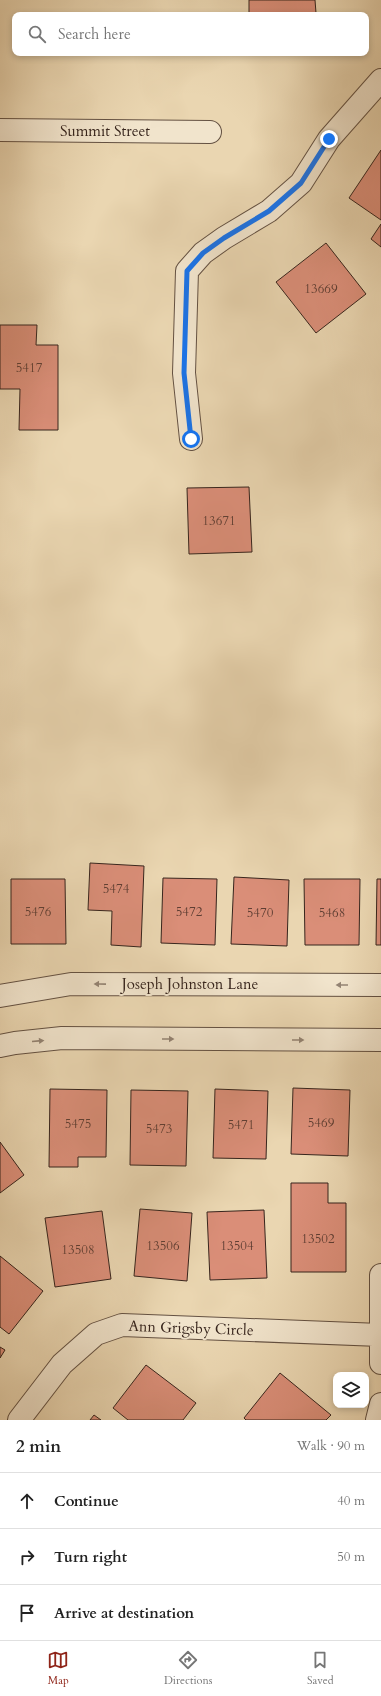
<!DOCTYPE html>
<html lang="en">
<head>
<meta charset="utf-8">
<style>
  body { margin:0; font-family:Cardo,serif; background:#f6f6f6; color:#222 }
  .controls { position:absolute; right:12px; bottom:12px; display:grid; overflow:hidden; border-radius:8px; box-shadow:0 2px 6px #0003 }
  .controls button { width:36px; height:36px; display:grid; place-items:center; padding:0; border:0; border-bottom:1px solid #e0e0e0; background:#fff; color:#222; font:20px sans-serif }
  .stop { position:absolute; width:12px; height:12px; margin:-9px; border:3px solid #1a73e8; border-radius:50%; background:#fff }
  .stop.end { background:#1a73e8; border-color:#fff; box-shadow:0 1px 4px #0008 }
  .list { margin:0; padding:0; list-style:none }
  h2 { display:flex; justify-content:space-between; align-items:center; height:52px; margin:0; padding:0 16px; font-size:17px }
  h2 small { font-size:13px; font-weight:400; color:#767676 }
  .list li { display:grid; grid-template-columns:26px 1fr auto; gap:12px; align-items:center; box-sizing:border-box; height:56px; padding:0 16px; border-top:1px solid #e0e0e0 }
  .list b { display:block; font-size:15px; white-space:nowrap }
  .list em { font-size:13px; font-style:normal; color:#767676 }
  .icon { flex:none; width:22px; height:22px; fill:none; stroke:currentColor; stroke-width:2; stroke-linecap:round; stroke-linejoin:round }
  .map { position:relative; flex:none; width:381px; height:1420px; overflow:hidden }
  .search { position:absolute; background:#fff; box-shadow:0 2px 6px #0003; left:12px; right:12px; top:12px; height:44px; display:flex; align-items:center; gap:10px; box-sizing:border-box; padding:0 14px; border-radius:8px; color:#767676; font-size:15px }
  .sheet { height:220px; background:#fff }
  nav { display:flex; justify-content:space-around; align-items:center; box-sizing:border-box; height:56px; border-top:1px solid #e0e0e0; background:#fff; font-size:11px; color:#767676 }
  nav a { display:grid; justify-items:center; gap:2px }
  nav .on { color:#8f2418 }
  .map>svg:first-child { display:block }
  .building { fill:#da8e78; stroke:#37251d }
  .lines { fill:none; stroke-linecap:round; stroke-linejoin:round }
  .minor-casing { stroke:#645142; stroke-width:24 }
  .minor { stroke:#f1e4cc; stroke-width:22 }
  .oneway { fill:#948474 }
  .route { stroke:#1a73e8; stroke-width:5 }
  .labels { text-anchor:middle; stroke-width:4; stroke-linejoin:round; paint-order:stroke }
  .number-label { font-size:13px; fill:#603f34 }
  .street-label { font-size:15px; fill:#37251d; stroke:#f1e4cc }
</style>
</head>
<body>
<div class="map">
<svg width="381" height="1420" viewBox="0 0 381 1420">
  <rect width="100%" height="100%" fill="#ead6b1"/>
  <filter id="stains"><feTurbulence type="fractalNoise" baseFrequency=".005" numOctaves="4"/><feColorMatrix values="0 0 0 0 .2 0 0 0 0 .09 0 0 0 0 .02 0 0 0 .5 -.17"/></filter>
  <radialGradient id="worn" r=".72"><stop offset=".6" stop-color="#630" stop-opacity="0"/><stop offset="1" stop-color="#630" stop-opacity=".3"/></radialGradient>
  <path class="building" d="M249,0H315L316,13L249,15Z
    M381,150V220L349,198Z
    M381,224V247L371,239Z
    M326,243L366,294L316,333L276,282Z
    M0,325H37L36,345H58V430H19L20,389H0Z
    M249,487L252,552L189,554L187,488Z
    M90,863L144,866L141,947L111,945L112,911L88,910Z
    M234,877L289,880L287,946L231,944Z
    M163,878L217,879L215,945L161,943Z
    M11,879H65L66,944H11Z
    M304,879H360L359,945H305Z
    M377,879H381V945H376Z
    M293,1088L350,1090L348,1156L291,1154Z
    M50,1089L107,1090L106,1157H78V1167H49Z
    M215,1089L268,1091L266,1159L213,1158Z
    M131,1090L188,1091L186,1166L130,1165Z
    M0,1142L24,1175L0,1193Z
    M291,1183H328V1203H346V1272H291Z
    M140,1209L192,1213L187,1281L134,1276Z
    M264,1210L267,1278L210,1280L207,1212Z
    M102,1211L111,1279L55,1287L45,1218Z
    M0,1256L43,1291L9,1334L0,1327Z
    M0,1347L5,1350L0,1358Z
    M146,1365L196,1403L183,1420H128L113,1408Z
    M280,1373L331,1415L326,1420H246L244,1418Z
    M94,1415L101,1420H90Z"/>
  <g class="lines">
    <defs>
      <path id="minor" d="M0,130L210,132
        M191,439L184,373L187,271L203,253L224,238L269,211L301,183L329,139L381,80
        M0,996L71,984L381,985
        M0,1046L15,1043L62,1038L381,1040
        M381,1275V1363
        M19,1420L62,1364L96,1334L122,1325L380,1335
        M377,1420L381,1404"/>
    </defs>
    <use href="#minor" class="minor-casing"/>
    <use href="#minor" class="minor"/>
  </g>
  <defs><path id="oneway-solid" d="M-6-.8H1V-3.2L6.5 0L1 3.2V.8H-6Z"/></defs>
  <g class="oneway">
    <use href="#oneway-solid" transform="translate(100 984) rotate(-179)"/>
    <use href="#oneway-solid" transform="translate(342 985) rotate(180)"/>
    <use href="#oneway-solid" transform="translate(168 1039)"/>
    <use href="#oneway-solid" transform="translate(298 1040)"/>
    <use href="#oneway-solid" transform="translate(38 1041) rotate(-5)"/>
  </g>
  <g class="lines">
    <path class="route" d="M191,439L184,373L187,271L203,253L224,238L269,211L301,183L329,139"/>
  </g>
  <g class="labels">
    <g class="number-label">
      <text x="321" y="293">13669</text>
      <text x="29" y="372">5417</text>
      <text x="219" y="525">13671</text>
      <text x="116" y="893">5474</text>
      <text x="38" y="916">5476</text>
      <text x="189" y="916">5472</text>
      <text x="260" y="917">5470</text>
      <text x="332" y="917">5468</text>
      <text x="321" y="1127">5469</text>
      <text x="78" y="1128">5475</text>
      <text x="241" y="1129">5471</text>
      <text x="159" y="1133">5473</text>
      <text x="318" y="1243">13502</text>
      <text x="163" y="1250">13506</text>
      <text x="237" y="1250">13504</text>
      <text x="78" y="1254">13508</text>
    </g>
    <g class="street-label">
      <text x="105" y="136">Summit Street</text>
      <text x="190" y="989">Joseph Johnston Lane</text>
      <text transform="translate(191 1328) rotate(2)" y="5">Ann Grigsby Circle</text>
    </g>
  </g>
  <rect width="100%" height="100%" filter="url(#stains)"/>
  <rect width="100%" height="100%" fill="url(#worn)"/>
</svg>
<div class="controls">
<button><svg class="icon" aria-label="layers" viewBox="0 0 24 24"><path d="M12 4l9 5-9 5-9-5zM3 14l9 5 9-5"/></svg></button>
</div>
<div class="stop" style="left:191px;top:439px"></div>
<div class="stop end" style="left:329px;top:139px"></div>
<div class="search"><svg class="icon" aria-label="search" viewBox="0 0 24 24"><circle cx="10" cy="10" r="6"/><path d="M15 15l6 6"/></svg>Search here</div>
</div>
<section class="sheet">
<h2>2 min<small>Walk · 90 m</small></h2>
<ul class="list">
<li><svg class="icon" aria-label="ahead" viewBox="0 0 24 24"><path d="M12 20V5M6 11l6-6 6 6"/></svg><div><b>Continue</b></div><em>40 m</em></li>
<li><svg class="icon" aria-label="right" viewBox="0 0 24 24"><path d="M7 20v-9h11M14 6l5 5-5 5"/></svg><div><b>Turn right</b></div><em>50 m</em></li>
<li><svg class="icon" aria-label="arrive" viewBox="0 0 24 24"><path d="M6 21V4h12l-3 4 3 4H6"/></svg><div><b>Arrive at destination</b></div></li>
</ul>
</section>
<nav>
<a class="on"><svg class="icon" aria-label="map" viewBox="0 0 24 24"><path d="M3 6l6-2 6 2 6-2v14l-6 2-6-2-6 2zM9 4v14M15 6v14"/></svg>Map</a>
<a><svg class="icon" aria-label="directions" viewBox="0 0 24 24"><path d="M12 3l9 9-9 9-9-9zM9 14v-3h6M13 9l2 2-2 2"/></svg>Directions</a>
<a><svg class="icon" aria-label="saved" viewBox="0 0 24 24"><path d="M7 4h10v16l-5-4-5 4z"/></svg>Saved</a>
</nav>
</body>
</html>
